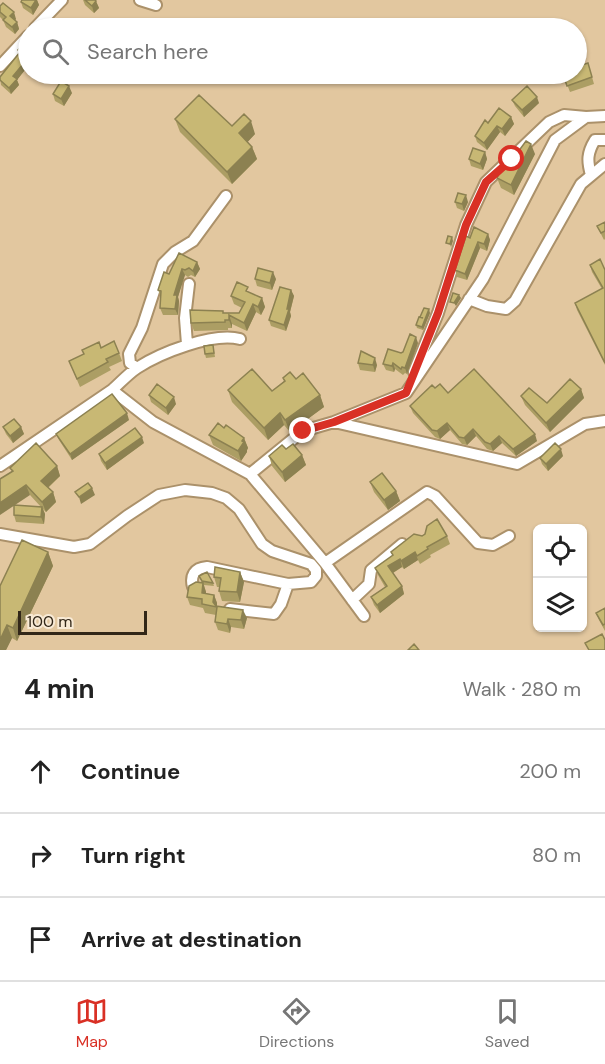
<!DOCTYPE html>
<html lang="en">
<head>
<meta charset="utf-8">
<style>
  body { margin:0; font-family:"DM Sans",sans-serif; background:#f6f6f6; color:#222 }
  .controls { position:absolute; right:18px; bottom:18px; display:grid; overflow:hidden; border-radius:9px; box-shadow:0 2px 4px #0004 }
  .controls button { width:54px; height:54px; display:grid; place-items:center; padding:0; border:0; border-bottom:2px solid #e0e0e0; background:#fff; color:#222; font:30px sans-serif }
  .scale { position:absolute; left:18px; bottom:15px; width:129px; box-sizing:border-box; padding-left:6px; border:3px solid #322718; border-top:0; font-size:16px; line-height:21px; white-space:nowrap; color:#322718; -webkit-text-stroke:4px #f8ead5; paint-order:stroke }
  .stop { position:absolute; width:18px; height:18px; margin:-14px; border:4px solid #d93025; border-radius:50%; background:#fff }
  .stop.end { background:#d93025; border-color:#fff; box-shadow:0 2px 6px #0008 }
  .list { margin:0; padding:0; list-style:none }
  h2 { display:flex; justify-content:space-between; align-items:center; height:78px; margin:0; padding:0 24px; font-size:26px }
  h2 small { font-size:20px; font-weight:400; color:#767676 }
  .list li { display:grid; grid-template-columns:39px 1fr auto; gap:18px; align-items:center; box-sizing:border-box; height:84px; padding:0 24px; border-top:2px solid #e0e0e0 }
  .list b { display:block; font-size:22px; white-space:nowrap }
  .list em { font-size:20px; font-style:normal; color:#767676 }
  .icon { flex:none; width:33px; height:33px; fill:none; stroke:currentColor; stroke-width:2; stroke-linecap:round; stroke-linejoin:round }
  .map { position:relative; flex:none; width:605px; height:650px; overflow:hidden }
  .search { position:absolute; background:#fff; box-shadow:0 2px 4px #0004; left:18px; right:18px; top:18px; height:66px; display:flex; align-items:center; gap:15px; box-sizing:border-box; padding:0 21px; border-radius:33px; color:#767676; font-size:22px }
  .sheet { height:330px; background:#fff }
  nav { display:flex; justify-content:space-around; align-items:center; box-sizing:border-box; height:84px; border-top:2px solid #e0e0e0; background:#fff; font-size:16px; color:#767676 }
  nav a { display:grid; justify-items:center; gap:3px }
  nav .on { color:#d93025 }
  .map>svg:first-child { display:block }
  .lines { fill:none; stroke-linecap:round; stroke-linejoin:round }
  .minor-casing { stroke:#ab916a; stroke-width:14 }
  .minor { stroke:#fff; stroke-width:10 }
  .wall { fill:#ac9e64 }
  .shaded-wall { fill:#8c8151 }
  .building { fill:#c8b874; stroke:#8c8151; stroke-width:1.5 }
  .route { stroke:#d93025; stroke-width:8 }
</style>
</head>
<body>
<div class="map">
<svg width="605" height="650" viewBox="0 0 605 650">
  <rect width="100%" height="100%" fill="#e2c79f"/>
  <g class="lines">
    <defs>
      <path id="minor" d="M140,0L156,5
        M35,28L62,0
        M0,66L28,36
        M591,175C587,161 587,153 595,140H605
        M469,299L487,306L506,309L515,301L581,184L605,164
        M187,344L185,318L189,284
        M137,368L130,363L129,354L142,328L163,264L175,252L193,241L226,196
        M414,372L438,313L466,225L486,182L549,122L564,115L586,117
        M112,390C120,383 128,374 137,368C160,353 213,332 240,339
        M334,422L517,464L585,424L605,421
        M0,466L112,390L153,422L250,474L303,431L334,422L406,393L483,279L555,140L586,117L605,116
        M250,474L325,563L364,616
        M0,534L74,547L90,544L127,516L159,495L185,490L212,493L226,498L239,509L262,544L272,551L311,564L316,570V576L311,582L288,584L207,567C194,568 190,576 193,587
        M325,563L427,492L435,496L478,543L493,545L509,536
        M352,600L369,584L371,570L402,544
        M230,609L274,614L281,604L288,584"/>
    </defs>
    <use href="#minor" class="minor-casing"/>
    <use href="#minor" class="minor"/>
  </g>
  <path class="wall" d="M22,0H37L39,5L33,15L23,8L21,2Z
    M83,0H95L99,8L94,13L85,5Z
    M0,6L16,19L15,20L17,22L19,29L15,34L6,27L3,20L0,17Z
    M28,39V66L17,80L19,85L11,94L1,85L0,77L19,53L18,50Z
    M588,63L594,84L570,92L563,74Z
    M72,93L64,106L55,101L53,94Z
    M512,100L539,103L524,117L515,106Z
    M511,117L514,124L505,136L500,132L487,150L477,142L475,136L488,123Z
    M175,119L232,126L255,134L247,142L252,147L257,159L232,184L180,132Z
    M485,152L487,159L483,170L471,166L469,159Z
    M518,152L535,154L514,195L501,188L497,178Z
    M455,202H468L464,211L457,208Z
    M605,222V239L604,240L597,226Z
    M488,234L490,240L487,251L480,248L467,280L457,277L455,270L470,238Z
    M197,262L200,269L195,277L191,275L188,277L185,275L182,283L178,297L179,301L178,315H163L160,308L161,297L158,290L169,274Z
    M590,265L605,270V365L577,310L575,303L602,289L592,272Z
    M255,279H276L272,290L257,286Z
    M291,290L294,296L290,312L291,316L286,331L271,326L269,320Z
    M251,293L262,298L265,307L261,315L256,312L247,331L232,324V328H228V330L194,331L191,323L224,313H239L242,308L234,304L231,296Z
    M430,313L423,330L417,328L416,325Z
    M418,343L407,374L405,373L403,375L395,369L394,372L386,370L383,364Z
    M213,345L215,357L206,358L205,354Z
    M101,348L119,353L122,361L109,367L111,370L80,387L69,361Z
    M358,363L377,365L375,372L360,370Z
    M283,378L296,379L320,395L324,407L290,432L284,425L268,440L232,402L228,390L272,391L284,381Z
    M435,388L448,393L537,441L516,456L502,443L493,451L487,449L476,436L467,445L462,444L450,430L440,439L435,437L413,413L410,406Z
    M581,389L584,398L550,432L525,405L521,396L547,403Z
    M149,395L176,404L168,415L151,402Z
    M129,420L72,460L59,440L56,434Z
    M3,427H21L24,434L13,443L6,434Z
    M224,428L244,438L248,448L247,450V452L241,461L213,445L209,435Z
    M144,443L107,470L101,461L99,454Z
    M286,449L302,455L306,465L285,482L272,466L269,456Z
    M563,456L548,471L542,464L540,458Z
    M57,466L60,476L48,488L53,492L56,502L46,512L43,509L45,514L44,524L16,522L14,515L41,507L30,495L12,472L10,468Z
    M370,482L396,491L400,501L388,510L374,492Z
    M422,536H447L450,544L430,555L431,557L420,564L418,560L404,569L402,567L393,573L402,586L404,594L380,613L374,605L371,597L385,587L378,575L375,568L393,556L391,552Z
    M48,552L53,566L17,641L12,638L6,650L0,586Z
    M240,572L244,582L240,602L222,601L219,591V587H217L214,577Z
    M199,576L213,583L214,586L204,585L206,592V593L214,595L217,603V606L247,618L244,629L231,627L230,633L218,630L215,622L216,615L205,613L203,608L190,605L187,597L202,583Z
    M605,608V631L599,620L596,613Z"/>
  <path class="shaded-wall" d="M36,0H37L39,5L33,15L31,8Z
    M96,1L99,8L94,13L92,6Z
    M14,12L16,19L13,23L10,16Z
    M17,22L19,29L15,34L12,27Z
    M28,58V66L17,80L19,85L11,94L9,88L13,76Z
    M69,86L72,93L64,106L61,99Z
    M537,97L539,103L524,117L522,110Z
    M511,117L514,124L505,136L502,129Z
    M251,121L255,134L244,146L239,133Z
    M497,126L500,132L487,150L484,143Z
    M531,144L535,154L514,195L511,185Z
    M252,147L257,159L232,184L227,172Z
    M485,152L487,159L483,170L480,164Z
    M466,195L468,202L464,211L462,204Z
    M488,234L490,240L487,251L484,244Z
    M452,237L453,241L451,247L450,244Z
    M478,242L480,248L467,280L465,274Z
    M197,262L200,269L195,277L193,271Z
    M182,269L185,275L178,297L179,301L178,315L175,309L174,295Z
    M273,272L276,279L272,290L270,283Z
    M291,290L294,296L290,312L291,316L286,331L284,325Z
    M459,295L461,298L456,306L454,303Z
    M262,298L265,307L261,315L258,307Z
    M253,304L256,312L247,331L244,323Z
    M429,309L430,313L423,330L422,327Z
    M229,315L232,324V328L229,320Z
    M416,337L418,343L407,374L405,368Z
    M375,358L377,365L375,372L373,365Z
    M393,363L395,369L394,372L392,366Z
    M581,389L584,398L550,432L546,423Z
    M320,395L324,407L290,432L285,420Z
    M174,397L176,404L168,415L166,408Z
    M127,413L129,420L72,460L70,454Z
    M280,413L284,425L268,440L264,428Z
    M447,423L450,430L440,439L437,431Z
    M21,427L24,434L13,443L10,436Z
    M473,429L476,436L467,445L464,438Z
    M535,434L537,441L516,456L513,449Z
    M499,436L502,443L493,451L490,444Z
    M142,437L144,443L107,470L105,463Z
    M244,438L248,448L247,450V452L241,461L238,451Z
    M561,449L563,456L548,471L546,464Z
    M302,455L306,465L285,482L282,472Z
    M57,466L60,476L45,490L41,481Z
    M26,485L30,495L0,515V503Z
    M92,488L95,495L81,504L79,497Z
    M396,491L400,501L388,510L384,500Z
    M53,492L56,502L46,512L42,502Z
    M42,507L45,514L44,524L41,517Z
    M48,552L53,566L17,641L13,628Z
    M415,552L418,560L404,569L401,561Z
    M400,559L402,567L391,574L388,566Z
    M240,572L244,582L240,602L237,592Z
    M203,583L206,592L205,601L202,593Z
    M402,586L404,594L380,613L377,605Z
    M214,595L217,603V607L213,602Z
    M243,610L247,618L244,629L241,620Z
    M228,619L231,627L230,633L227,624Z
    M7,625L12,638L6,650H0V640Z"/>
  <path class="building" d="M22,0H36L31,8L21,2Z
    M85,0H95L96,1L92,6Z
    M3,3L14,12L10,16L17,22L12,27L3,20L6,17L0,12V6Z
    M28,39V58L13,76L17,79L9,88L0,80V77L20,52L18,50L23,44Z
    M588,63L592,77L567,86L563,74H576V67Z
    M61,81L69,86L61,99L53,94Z
    M527,86L537,97L522,110L512,100Z
    M199,95L232,126L244,114L251,121L239,133L252,147L227,172L175,119Z
    M499,108L511,117L502,129L497,126L484,143L475,136L485,120L488,123Z
    M526,141L531,144L511,185L497,178L506,161L510,163L515,152H518Z
    M473,148L485,152L480,164L469,159Z
    M458,193L466,195L462,204L455,202Z
    M605,222V231L601,233L597,226Z
    M474,227L488,234L484,244L478,242L465,274L455,270L466,236L470,238Z
    M448,236L452,237L450,244L446,243Z
    M179,253L197,262L193,271L189,268L185,270L182,269L174,295H177L175,309L160,308L161,291L158,290L164,272L169,274Z
    M600,259L605,270V363L575,303L603,288L590,265Z
    M258,268L273,272L270,283L255,279Z
    M237,282L248,287L246,291L262,298L258,307L253,304L244,323L229,315V320H225V322L191,323L190,310L223,311V313H239L245,302L231,296Z
    M280,287L291,290L287,309H289L284,325L269,320Z
    M453,293L459,295L454,303L450,302Z
    M424,308L429,309L422,327L416,325L419,317L423,318L420,317Z
    M410,334L416,337L405,368L402,367L401,369L393,363L392,366L383,364L388,349L401,353L403,352Z
    M114,341L119,353L106,359L108,362L77,379L69,361L84,354L82,350L99,342L101,348Z
    M213,345L214,353L205,354L204,346Z
    M361,351L375,358L373,365L358,363Z
    M252,369L272,391L285,381L283,378L290,372L296,379L303,373L320,395L285,420L280,413L264,428L228,390Z
    M474,369L535,434L513,449L499,436L490,444L485,442L473,429L464,438L459,437L447,423L437,431L432,430L410,406L432,385L435,388L440,384L448,393Z
    M570,379L581,389L546,423L521,396L529,388L547,403Z
    M157,384L174,397L166,408L149,395Z
    M112,394L127,413L70,454L56,434Z
    M14,419L21,427L10,436L3,427Z
    M218,423L224,428L226,425L244,438L242,441L244,442L238,451L209,435Z
    M135,428L142,437L105,463L99,454Z
    M36,443L57,466L41,481L53,492L42,502L26,485L0,503V479L13,471L10,468Z
    M555,443L561,449L546,464L540,458Z
    M293,444L302,455L282,472L269,456L282,445L286,449Z
    M382,473L396,491L384,500L370,482Z
    M88,483L92,488L79,497L75,492Z
    M14,505L42,507L41,517L14,515Z
    M437,519L447,536L427,547L428,549L417,556L415,552L401,561L400,559L388,566L402,586L377,605L371,597L387,586L375,568L393,555L391,552L414,534L422,536L425,534L427,526Z
    M22,540L48,552L13,628L7,625L0,640V586Z
    M215,567L240,572L237,592L219,591L221,578L214,577Z
    M207,572L213,583L202,581L199,576Z
    M196,582L203,583L202,593L214,595L213,602L216,606L243,610L241,620L228,619L227,624L215,622L217,607L202,604V599L187,597L189,586Z
    M605,608V624L603,625L596,613Z
    M602,634L605,640V650H589L585,643Z
    M414,644L419,650H408Z"/>
  <g class="lines">
    <path class="route" d="M303,431L334,422L406,393L438,313L466,225L486,182L512,159"/>
  </g>
</svg>
<div class="controls">
<button><svg class="icon" aria-label="locate" viewBox="0 0 24 24"><circle cx="12" cy="12" r="6"/><path d="M12 2v4M12 18v4M2 12h4M18 12h4"/></svg></button>
<button><svg class="icon" aria-label="layers" viewBox="0 0 24 24"><path d="M12 4l9 5-9 5-9-5zM3 14l9 5 9-5"/></svg></button>
</div>
<div class="scale">100 m</div>
<div class="stop" style="left:512px;top:159px"></div>
<div class="stop end" style="left:303px;top:431px"></div>
<div class="search"><svg class="icon" aria-label="search" viewBox="0 0 24 24"><circle cx="10" cy="10" r="6"/><path d="M15 15l6 6"/></svg>Search here</div>
</div>
<section class="sheet">
<h2>4 min<small>Walk · 280 m</small></h2>
<ul class="list">
<li><svg class="icon" aria-label="ahead" viewBox="0 0 24 24"><path d="M12 20V5M6 11l6-6 6 6"/></svg><div><b>Continue</b></div><em>200 m</em></li>
<li><svg class="icon" aria-label="right" viewBox="0 0 24 24"><path d="M7 20v-9h11M14 6l5 5-5 5"/></svg><div><b>Turn right</b></div><em>80 m</em></li>
<li><svg class="icon" aria-label="arrive" viewBox="0 0 24 24"><path d="M6 21V4h12l-3 4 3 4H6"/></svg><div><b>Arrive at destination</b></div></li>
</ul>
</section>
<nav>
<a class="on"><svg class="icon" aria-label="map" viewBox="0 0 24 24"><path d="M3 6l6-2 6 2 6-2v14l-6 2-6-2-6 2zM9 4v14M15 6v14"/></svg>Map</a>
<a><svg class="icon" aria-label="directions" viewBox="0 0 24 24"><path d="M12 3l9 9-9 9-9-9zM9 14v-3h6M13 9l2 2-2 2"/></svg>Directions</a>
<a><svg class="icon" aria-label="saved" viewBox="0 0 24 24"><path d="M7 4h10v16l-5-4-5 4z"/></svg>Saved</a>
</nav>
</body>
</html>
